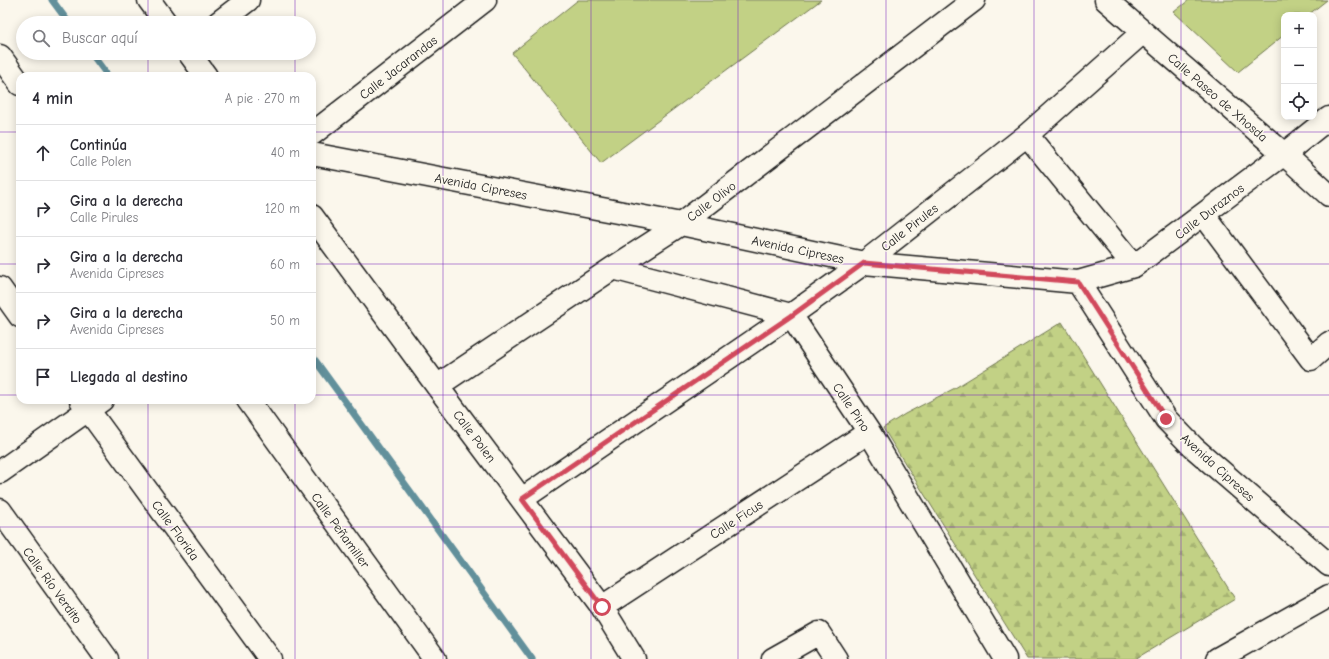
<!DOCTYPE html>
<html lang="es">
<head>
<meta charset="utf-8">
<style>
  body { margin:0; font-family:"Comic Neue",sans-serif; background:#f2f2f3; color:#2b2b33 }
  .controls { position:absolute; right:12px; top:12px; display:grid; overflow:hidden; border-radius:8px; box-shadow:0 2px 10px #0003 }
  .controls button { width:36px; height:36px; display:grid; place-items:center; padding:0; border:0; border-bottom:1px solid #e1e1e2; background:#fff; color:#2b2b33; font:20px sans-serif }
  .stop { position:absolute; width:12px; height:12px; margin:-9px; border:3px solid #d1495b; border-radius:50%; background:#fff }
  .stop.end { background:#d1495b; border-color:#fff; box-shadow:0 1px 4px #0008 }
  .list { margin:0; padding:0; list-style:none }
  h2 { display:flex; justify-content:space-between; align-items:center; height:52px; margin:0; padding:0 16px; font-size:17px }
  h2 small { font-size:13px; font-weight:400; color:#7c7c81 }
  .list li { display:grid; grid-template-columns:26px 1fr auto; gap:12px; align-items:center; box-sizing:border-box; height:56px; padding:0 16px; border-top:1px solid #e1e1e2 }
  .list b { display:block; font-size:15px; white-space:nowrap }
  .list p { margin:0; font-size:13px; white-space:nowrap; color:#7c7c81 }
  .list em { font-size:13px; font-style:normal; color:#7c7c81 }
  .icon { flex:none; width:22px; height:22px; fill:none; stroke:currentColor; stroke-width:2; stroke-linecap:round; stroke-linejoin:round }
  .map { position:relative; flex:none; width:1329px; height:659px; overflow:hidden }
  .search { position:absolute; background:#fff; box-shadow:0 2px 10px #0003; left:16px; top:16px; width:300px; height:44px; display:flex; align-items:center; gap:10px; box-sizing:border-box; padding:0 14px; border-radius:22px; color:#7c7c81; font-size:15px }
  .panel { position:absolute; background:#fff; box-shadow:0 2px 10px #0003; left:16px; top:72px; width:300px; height:332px; border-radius:12px }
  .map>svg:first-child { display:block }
  .grass { fill:#c2d185; stroke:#6f7650 }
  .forest { fill:url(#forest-firs); stroke:#6f7650 }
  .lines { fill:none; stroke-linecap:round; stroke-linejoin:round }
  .stream { stroke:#62909b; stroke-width:7 }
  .minor-casing { stroke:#1c1c1c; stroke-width:25 }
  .minor { stroke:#fbf7ec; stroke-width:22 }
  .route { stroke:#d1495b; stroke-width:5 }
  .grid { fill:none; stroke:#7b2cbf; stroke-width:1; stroke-opacity:0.55 }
  .labels { text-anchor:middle; stroke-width:3; stroke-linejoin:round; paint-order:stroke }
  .street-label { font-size:13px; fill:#1c1c1c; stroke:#fbf7ec }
</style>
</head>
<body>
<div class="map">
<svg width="1329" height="659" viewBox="0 0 1329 659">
  <defs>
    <pattern id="forest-firs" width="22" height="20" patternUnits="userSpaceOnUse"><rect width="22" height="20" fill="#c2d185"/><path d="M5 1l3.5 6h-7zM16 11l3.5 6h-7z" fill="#a6b372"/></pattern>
  </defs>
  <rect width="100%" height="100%" fill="#fbf7ec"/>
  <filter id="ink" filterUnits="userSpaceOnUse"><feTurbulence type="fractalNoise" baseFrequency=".025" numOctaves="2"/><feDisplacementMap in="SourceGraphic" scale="8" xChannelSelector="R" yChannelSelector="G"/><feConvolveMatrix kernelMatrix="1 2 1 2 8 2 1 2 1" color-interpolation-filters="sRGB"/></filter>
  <g filter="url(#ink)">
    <path class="grass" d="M578,0H821L601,163L512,53Z
      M1189,0H1327L1308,15H1284V35L1238,72L1174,12Z"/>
    <path class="forest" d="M1062,322L1235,599L1135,659H1027L883,428L905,414L955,388Z"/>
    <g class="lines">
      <path class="stream" d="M52,0L69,23
        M91,53L108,76
        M312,356L532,659"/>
      <defs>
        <path id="minor" d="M149,0L166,23
          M1106,0L1284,154L1329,195
          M218,23L248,0
          M189,53L206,76
          M0,56L20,84
          M312,134L485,0
          M1027,135L1134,266
          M312,154L681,224L864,263L1078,282L1134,266L1284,154L1329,118
          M1204,215L1311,359L1329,343
          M312,216L437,386L602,607L634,659
          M613,268L791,315L869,432L1005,659
          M1078,282L1166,419L1193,447L1329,565
          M0,288L20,316
          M437,386L613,268L681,224L974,0
          M81,400L270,659
          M248,400L435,659
          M0,472L102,400
          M522,499L791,315L864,263L1027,135L1143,32
          M0,510L107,659
          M602,607L869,432
          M773,659L819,633L836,659
          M1217,659L1329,596"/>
      </defs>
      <use href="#minor" class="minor-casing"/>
      <use href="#minor" class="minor"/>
    </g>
  </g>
  <g class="lines" filter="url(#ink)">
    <path class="route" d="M602,607L522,499L791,316L864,263L1078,282L1166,419"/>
  </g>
  <path class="grid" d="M148,0V23M295,0V23M443,0V659M591,0V659M738,0V659M886,0V659M1034,0V659M1181,0V659M148,53V76M295,53V76M0,132H20M312,132H1329M0,264H20M312,264H1329M0,395H20M312,395H1329M148,400V659M295,400V659M0,527H1329"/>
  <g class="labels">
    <g class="street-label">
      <text transform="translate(398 67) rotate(-38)" y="5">Calle Jacarandas</text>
      <text transform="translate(1218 97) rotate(41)" y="5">Calle Paseo de Xhosda</text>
      <text transform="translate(481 186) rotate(11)" y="5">Avenida Cipreses</text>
      <text transform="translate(711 201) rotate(-37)" y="5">Calle Olivo</text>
      <text transform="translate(1209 211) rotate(-37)" y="5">Calle Duraznos</text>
      <text transform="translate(909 227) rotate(-38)" y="5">Calle Pirules</text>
      <text transform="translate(798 249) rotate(12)" y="5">Avenida Cipreses</text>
      <text transform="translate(852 407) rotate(56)" y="5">Calle Pino</text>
      <text transform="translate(475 436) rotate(53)" y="5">Calle Polen</text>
      <text transform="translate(1218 467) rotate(42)" y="5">Avenida Cipreses</text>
      <text transform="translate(736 519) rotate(-33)" y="5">Calle Ficus</text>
      <text transform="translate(176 530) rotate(54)" y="5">Calle Florida</text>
      <text transform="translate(341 530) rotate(54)" y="5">Calle Peñamiller</text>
      <text transform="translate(53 585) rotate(54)" y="5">Calle Río Verdito</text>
    </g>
  </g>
</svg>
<div class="controls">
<button>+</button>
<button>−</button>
<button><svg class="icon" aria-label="locate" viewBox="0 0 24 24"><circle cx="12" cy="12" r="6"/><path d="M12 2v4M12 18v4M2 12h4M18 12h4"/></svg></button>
</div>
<div class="stop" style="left:602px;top:607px"></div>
<div class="stop end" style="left:1166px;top:419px"></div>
<div class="search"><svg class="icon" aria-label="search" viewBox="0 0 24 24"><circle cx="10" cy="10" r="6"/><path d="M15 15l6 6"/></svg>Buscar aquí</div>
<section class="panel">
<h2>4 min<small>A pie · 270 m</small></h2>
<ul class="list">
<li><svg class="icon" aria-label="ahead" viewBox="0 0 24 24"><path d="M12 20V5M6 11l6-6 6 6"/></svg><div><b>Continúa</b><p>Calle Polen</p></div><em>40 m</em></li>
<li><svg class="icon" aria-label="right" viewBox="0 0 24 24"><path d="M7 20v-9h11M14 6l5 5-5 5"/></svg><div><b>Gira a la derecha</b><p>Calle Pirules</p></div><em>120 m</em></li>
<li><svg class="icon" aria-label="right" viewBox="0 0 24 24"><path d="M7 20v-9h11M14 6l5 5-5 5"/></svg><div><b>Gira a la derecha</b><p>Avenida Cipreses</p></div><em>60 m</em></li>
<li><svg class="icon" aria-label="right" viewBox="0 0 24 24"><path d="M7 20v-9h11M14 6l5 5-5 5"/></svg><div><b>Gira a la derecha</b><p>Avenida Cipreses</p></div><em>50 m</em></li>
<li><svg class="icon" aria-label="arrive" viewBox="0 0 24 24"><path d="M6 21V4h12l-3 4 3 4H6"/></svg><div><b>Llegada al destino</b></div></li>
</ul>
</section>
</div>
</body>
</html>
